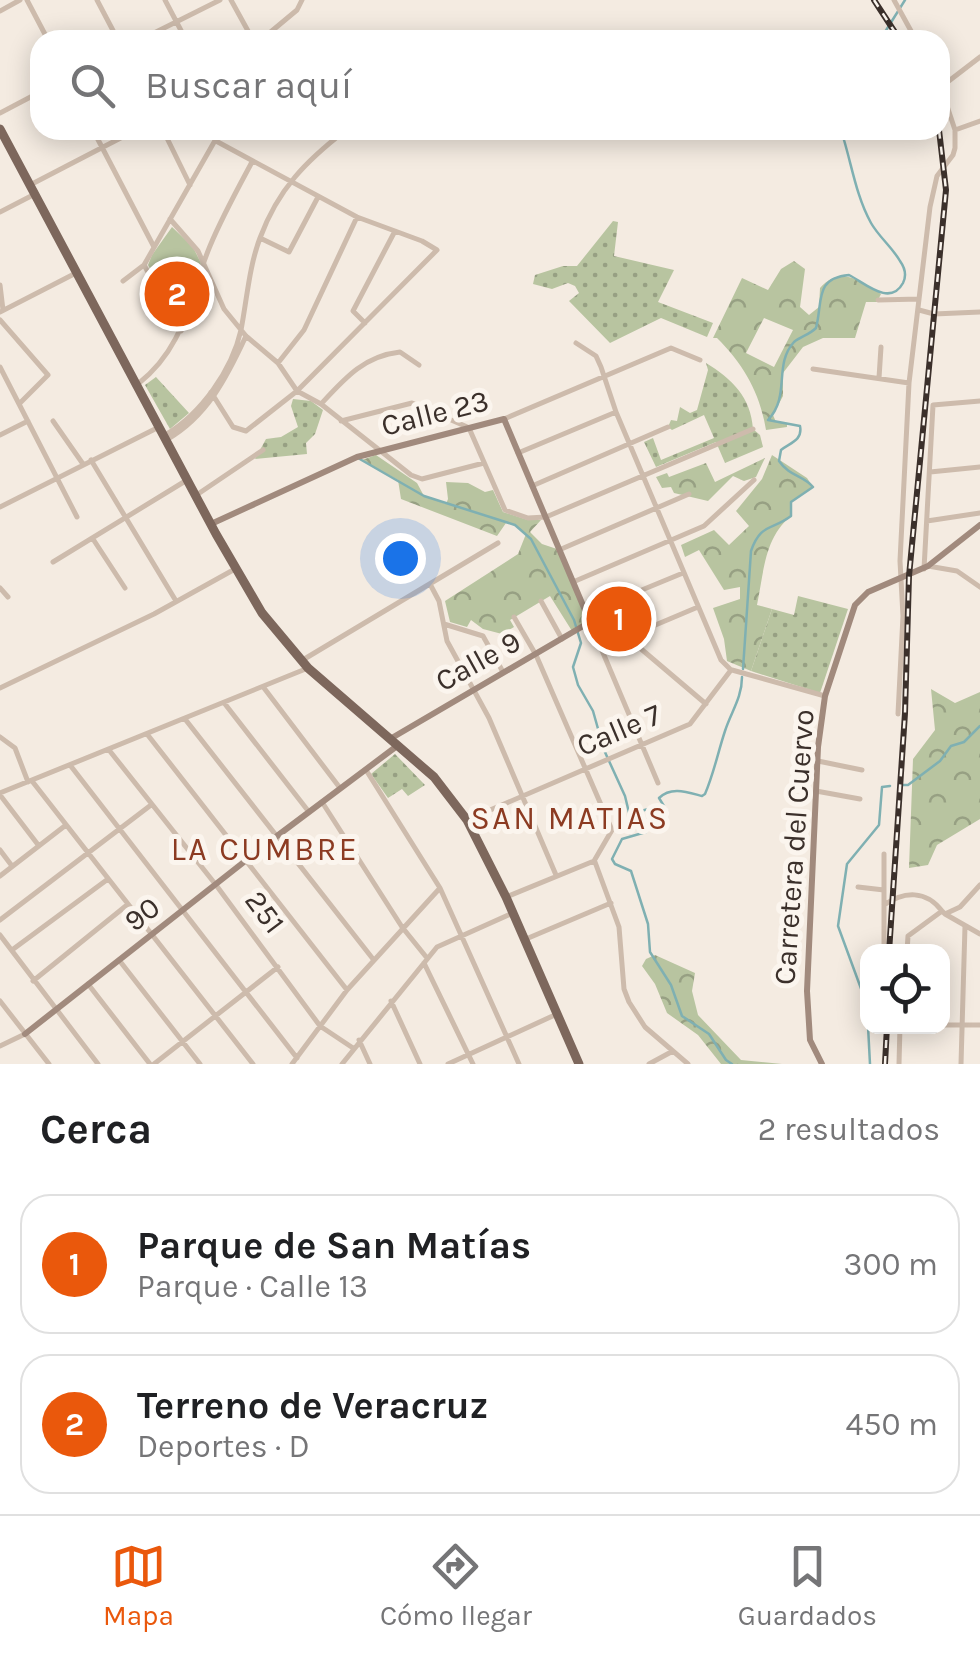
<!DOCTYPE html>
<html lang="es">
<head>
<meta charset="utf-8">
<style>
  body { margin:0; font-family:Karla,sans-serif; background:#f2f2f2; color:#202124 }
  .controls { position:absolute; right:30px; bottom:30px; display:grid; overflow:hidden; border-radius:20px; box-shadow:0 5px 25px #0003 }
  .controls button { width:90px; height:90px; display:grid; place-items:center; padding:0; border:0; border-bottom:2px solid #e0e0e0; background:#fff; color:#202124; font:50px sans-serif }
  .you { position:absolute; left:400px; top:558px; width:35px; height:35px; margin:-25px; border:8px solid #fff; border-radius:50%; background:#1a73e8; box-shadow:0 0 0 15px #1a73e833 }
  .badge { display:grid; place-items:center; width:65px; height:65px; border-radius:50%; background:#ea580c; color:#fff; font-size:32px; font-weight:700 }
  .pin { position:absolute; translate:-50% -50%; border:5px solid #fff; box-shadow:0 2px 10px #0006 }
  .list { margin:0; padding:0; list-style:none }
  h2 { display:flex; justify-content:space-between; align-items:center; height:130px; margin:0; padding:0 40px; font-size:42px }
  h2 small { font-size:32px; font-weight:400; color:#757577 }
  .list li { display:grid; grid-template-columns:65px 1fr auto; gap:30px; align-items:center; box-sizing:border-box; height:140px; margin:0 20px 20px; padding:0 20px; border:2px solid #e0e0e0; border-radius:30px }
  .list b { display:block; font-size:38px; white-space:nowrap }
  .list p { margin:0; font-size:32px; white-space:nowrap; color:#757577 }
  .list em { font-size:32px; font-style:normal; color:#757577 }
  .icon { flex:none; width:55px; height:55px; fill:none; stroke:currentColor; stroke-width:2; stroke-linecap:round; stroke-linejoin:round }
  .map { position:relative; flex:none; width:980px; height:1064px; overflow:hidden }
  .search { position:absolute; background:#fff; box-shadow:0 5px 25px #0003; left:30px; right:30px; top:30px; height:110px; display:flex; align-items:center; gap:25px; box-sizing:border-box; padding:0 35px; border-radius:30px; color:#757577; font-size:38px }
  .sheet { height:450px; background:#fff }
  nav { display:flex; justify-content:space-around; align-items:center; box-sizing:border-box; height:140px; border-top:2px solid #e0e0e0; background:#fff; font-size:28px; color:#757577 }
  nav a { display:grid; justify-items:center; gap:5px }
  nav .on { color:#ea580c }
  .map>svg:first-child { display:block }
  .grass { fill:url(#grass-dots) }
  .forest { fill:url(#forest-crowns); fill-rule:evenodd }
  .park { fill:#b8c4a0 }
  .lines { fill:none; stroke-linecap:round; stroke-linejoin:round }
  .stream { stroke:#7fb0b2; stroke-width:2.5 }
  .street { stroke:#cdbbac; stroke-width:5 }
  .secondary { stroke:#a18a7d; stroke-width:6 }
  .primary { stroke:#7d675c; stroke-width:9 }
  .rail-casing { stroke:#3b302b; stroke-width:6 }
  .rail { stroke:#fbf5ee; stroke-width:2.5; stroke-dasharray:8; stroke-linecap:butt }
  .labels { text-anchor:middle; stroke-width:10; stroke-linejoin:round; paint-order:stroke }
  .street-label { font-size:30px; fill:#3b302b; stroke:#fbf5ee }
  .neighbourhood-label { font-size:32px; letter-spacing:2.5px; fill:#8c3b22; stroke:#fbf5ee }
</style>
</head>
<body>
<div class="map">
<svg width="980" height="1064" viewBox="0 0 980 1064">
  <defs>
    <pattern id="grass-dots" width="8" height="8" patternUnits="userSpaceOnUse" patternTransform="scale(2.5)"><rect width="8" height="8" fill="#b8c4a0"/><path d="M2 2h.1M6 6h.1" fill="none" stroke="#97a083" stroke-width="1.8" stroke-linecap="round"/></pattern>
    <pattern id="forest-crowns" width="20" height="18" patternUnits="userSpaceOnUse" patternTransform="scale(2.5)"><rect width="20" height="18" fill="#b8c4a0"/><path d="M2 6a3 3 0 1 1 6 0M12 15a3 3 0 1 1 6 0" fill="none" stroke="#97a083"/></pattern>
  </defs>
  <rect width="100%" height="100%" fill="#f4ebe1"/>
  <path class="grass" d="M613,221L618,222L614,256L674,270L658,302L713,323L707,337L661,318L610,343L569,301L579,293L575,286L568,283L552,289L533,284L535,275L563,266H577Z
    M706,363C732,379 751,397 753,429L760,435L763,447L725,463L716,442L656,467L644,442L653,438L661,460L714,438L704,415L672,430L668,427L671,420L677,421L680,407L690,413L697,410L708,370Z
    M156,377L189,413L170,429L145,385Z
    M293,399L311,401L323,410L315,434L306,443L307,454L255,459L266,439L281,437L298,427L291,406Z
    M798,596L848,609L820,693L751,671L772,609L794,615Z
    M395,754L425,785L408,796L402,789L388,798L371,774Z"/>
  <path class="forest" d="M794,261L805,269L800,307L809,315L819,307L820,288C841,265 859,281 881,294L877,302H866L855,338H823L803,347L783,373V396L773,415L776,422L787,423V427L766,430C760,393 744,365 717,338H713L742,278L768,290L781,269ZM764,318L793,330L774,367L746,353Z
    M376,455L417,483L424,496L446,504L448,499L446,482L468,483L485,492L493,490L503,512L528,520H541L530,532L542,544L557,549L588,620L572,631L550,596L510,620L514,627L502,634L483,629L471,620L467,627L450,622L445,601L518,554L526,534L515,525L506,523L497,536L401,499L398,480L362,460Z
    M772,455L807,478L813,487L791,502V516C764,538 764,572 757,605L772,609L751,671L727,661L724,639L713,608L740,599V587L724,590L699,550L685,557L681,545L714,530L729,545L749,526L736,511L762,479Z
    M765,458L756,477L744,481L733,476L708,501L674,493L671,487L662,488L656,477L667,473L669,477L706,463L715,482Z
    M931,689L955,703L980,692V819L937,845L928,865L909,868L913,759L935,730Z
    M655,955L695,973L692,991L698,1015L741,1060L782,1064H721L698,1035L667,1013L655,984L642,966L646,959Z"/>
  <path class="park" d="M172,227L193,247L201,263L182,322H180L148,265L152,255Z
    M636,595L648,624L602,644L590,615Z"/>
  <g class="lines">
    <path class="stream" d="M880,40L905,0
      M358,458L424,496L515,525L531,539L574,620L581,643L573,667L578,685L593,711L604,750L625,796L631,821L630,833
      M743,669L751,551C761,523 771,531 791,516V502L813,487C803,475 790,477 779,461L781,450C789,443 803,441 800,426L768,420C791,396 773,365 794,342C801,336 809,335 816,328C823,302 814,278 849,275C865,283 890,307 903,283C907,275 905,268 900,261C892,247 879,237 871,223C857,198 852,167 844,140L847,130
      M901,785H908L940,761L951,746L964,742L980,726
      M868,1023L863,994L838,926L847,864L879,825L882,787L890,786
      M868,1026L870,1064
      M732,1064L726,1060L709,1034L682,1016L671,985L650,952L648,924L631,871L615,864L612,859L622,839L646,832L641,811L652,808L664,815L667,811L659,798C671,786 687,792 702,796L705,794C714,773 718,752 725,731C731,712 742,698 742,677"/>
    <path class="street" d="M27,0L48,40
      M97,0L118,40
      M165,0L186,40
      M231,0L253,40
      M894,0L916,40
      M0,11L20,0
      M140,40L220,0
      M261,40L297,10L302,0
      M941,87L980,57
      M0,113L40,92
      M93,130L154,247
      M163,130L190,185
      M955,130L980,121
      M30,185L136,130
      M0,212L35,194
      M170,219L198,251L224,309L246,336L278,363L297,391L321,404L411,475L422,479L484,463
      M260,238L289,252L318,197
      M144,265L181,331
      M123,281L144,265L221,130
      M0,285L3,310
      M878,300L919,299
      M919,310L934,314L980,312
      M0,312L76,273
      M0,320L48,375L19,404
      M365,323L353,311L395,231
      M576,343L596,356L601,367L616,412L721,660L731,670
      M278,363L304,330L357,217
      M0,367L77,517
      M813,369L909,383
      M879,378L881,347
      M138,384C186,346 188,299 210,246C222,217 237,190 252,162
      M211,392L233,427L246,431L297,391L437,250L422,241L357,217L216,141
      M321,404C345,378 364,356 400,352L419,365
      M504,419L671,348L700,360
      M53,421L83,464
      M341,421L412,403L465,426L469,428L505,510L528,518L546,517L753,429
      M0,435L28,421
      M165,435C201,414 232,370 241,330C247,299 249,267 260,238C278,189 306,161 346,130
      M166,440C207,417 227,377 246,336
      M518,453L616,412
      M91,460L176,601
      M930,472L980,467
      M532,486L668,427
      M195,496L263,450
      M0,507L159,427
      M927,521L980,513
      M93,539L125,588
      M559,550L689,494
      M53,562L187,480
      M928,566L957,571L980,587
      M924,569L933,405L980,401
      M573,582L704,526L754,480
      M430,584L439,601L447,641L489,718L556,875
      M0,588L8,597
      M541,601L562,639
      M586,613L683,573
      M514,617L536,655L612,830L594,861
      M590,622L658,783
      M444,624L483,636L503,672
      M627,637L706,704
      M601,648L698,607
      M301,661L498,543
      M732,670L825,696
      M0,688L154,614L235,569
      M264,688L340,788
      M225,704L309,812
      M898,714L903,616L900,561L909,383L930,207L937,176L953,155L955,148V130L940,85
      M185,719L373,959
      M147,734L347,990
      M0,737L15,748L28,782
      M109,750L216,885L320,1026L353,1048
      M818,761L862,770
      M70,765L297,1058
      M366,770L440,888L519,1064
      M32,781L253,1064
      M816,791L860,799
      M0,793L308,668
      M0,795L39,846
      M322,802L402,927L427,958
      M467,820L690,724L731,670
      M0,850L12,866
      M884,854V952
      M595,862L619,927L624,989L629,1002L645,1027L688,1064
      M0,876L66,825
      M858,887L884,890
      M506,897L594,861
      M884,905C904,891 926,890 942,911
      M945,914L980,934
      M0,920L151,805
      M0,935L98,1064
      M526,939L611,903
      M12,950L108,879
      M907,952L908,936L942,911L945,914L960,907L980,885
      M119,960L200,1064
      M424,963L473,1064
      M33,981L127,905
      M88,984L150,1064
      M0,1001L49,1064
      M391,1001L420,1064
      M942,1025H980
      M359,1040L370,1064
      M0,1046L25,1034
      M154,1064L278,967
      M292,1064L347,990L440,888
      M342,1064L437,947L513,913
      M448,1064L557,1014
      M649,1064L673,1051
      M899,1064L900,1026
      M961,1064L965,926"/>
    <path class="secondary" d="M211,524L357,457L504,419L590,622L390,739
      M25,1034L277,836L397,746
      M822,1064L810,1040L807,991L818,747L825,696L855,605L868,592L928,566L980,525"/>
    <path class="primary" d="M0,129L216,534L262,613L308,668L434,777L467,820L506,897L579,1064"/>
    <defs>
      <path id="rail" d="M874,0L900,40
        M889,952L905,713L909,576L946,190L939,130
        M885,1064L887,1026"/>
    </defs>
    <use href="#rail" class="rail-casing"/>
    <use href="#rail" class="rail"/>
  </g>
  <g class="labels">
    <g class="street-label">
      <text transform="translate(435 413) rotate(-14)" y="10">Calle 23</text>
      <text transform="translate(478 661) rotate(-29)" y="10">Calle 9</text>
      <text transform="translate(619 730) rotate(-23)" y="10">Calle 7</text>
      <text transform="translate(794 847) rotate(-86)" y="10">Carretera del Cuervo</text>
      <text transform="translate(265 912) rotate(53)" y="10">251</text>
      <text transform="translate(142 914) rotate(-38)" y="10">90</text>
    </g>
    <g class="neighbourhood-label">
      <text x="570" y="829">SAN MATIAS</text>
      <text x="265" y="860">LA CUMBRE</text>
    </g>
  </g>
</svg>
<div class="controls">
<button><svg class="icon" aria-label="locate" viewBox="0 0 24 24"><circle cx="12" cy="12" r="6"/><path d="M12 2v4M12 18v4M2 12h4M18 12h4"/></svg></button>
</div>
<div class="you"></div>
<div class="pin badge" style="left:619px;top:619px">1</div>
<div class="pin badge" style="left:177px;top:294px">2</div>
<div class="search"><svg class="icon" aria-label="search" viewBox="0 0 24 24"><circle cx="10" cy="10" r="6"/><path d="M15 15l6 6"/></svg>Buscar aquí</div>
</div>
<section class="sheet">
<h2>Cerca<small>2 resultados</small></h2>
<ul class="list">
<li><span class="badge">1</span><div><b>Parque de San Matías</b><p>Parque · Calle 13</p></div><em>300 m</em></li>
<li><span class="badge">2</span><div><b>Terreno de Veracruz</b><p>Deportes · D</p></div><em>450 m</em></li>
</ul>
</section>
<nav>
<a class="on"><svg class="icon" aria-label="map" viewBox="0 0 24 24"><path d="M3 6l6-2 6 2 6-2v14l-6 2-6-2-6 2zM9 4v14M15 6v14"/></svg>Mapa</a>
<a><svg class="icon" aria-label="directions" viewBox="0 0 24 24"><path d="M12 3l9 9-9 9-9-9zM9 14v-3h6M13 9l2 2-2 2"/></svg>Cómo llegar</a>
<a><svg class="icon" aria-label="saved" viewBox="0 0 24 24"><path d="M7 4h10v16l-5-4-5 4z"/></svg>Guardados</a>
</nav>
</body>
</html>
